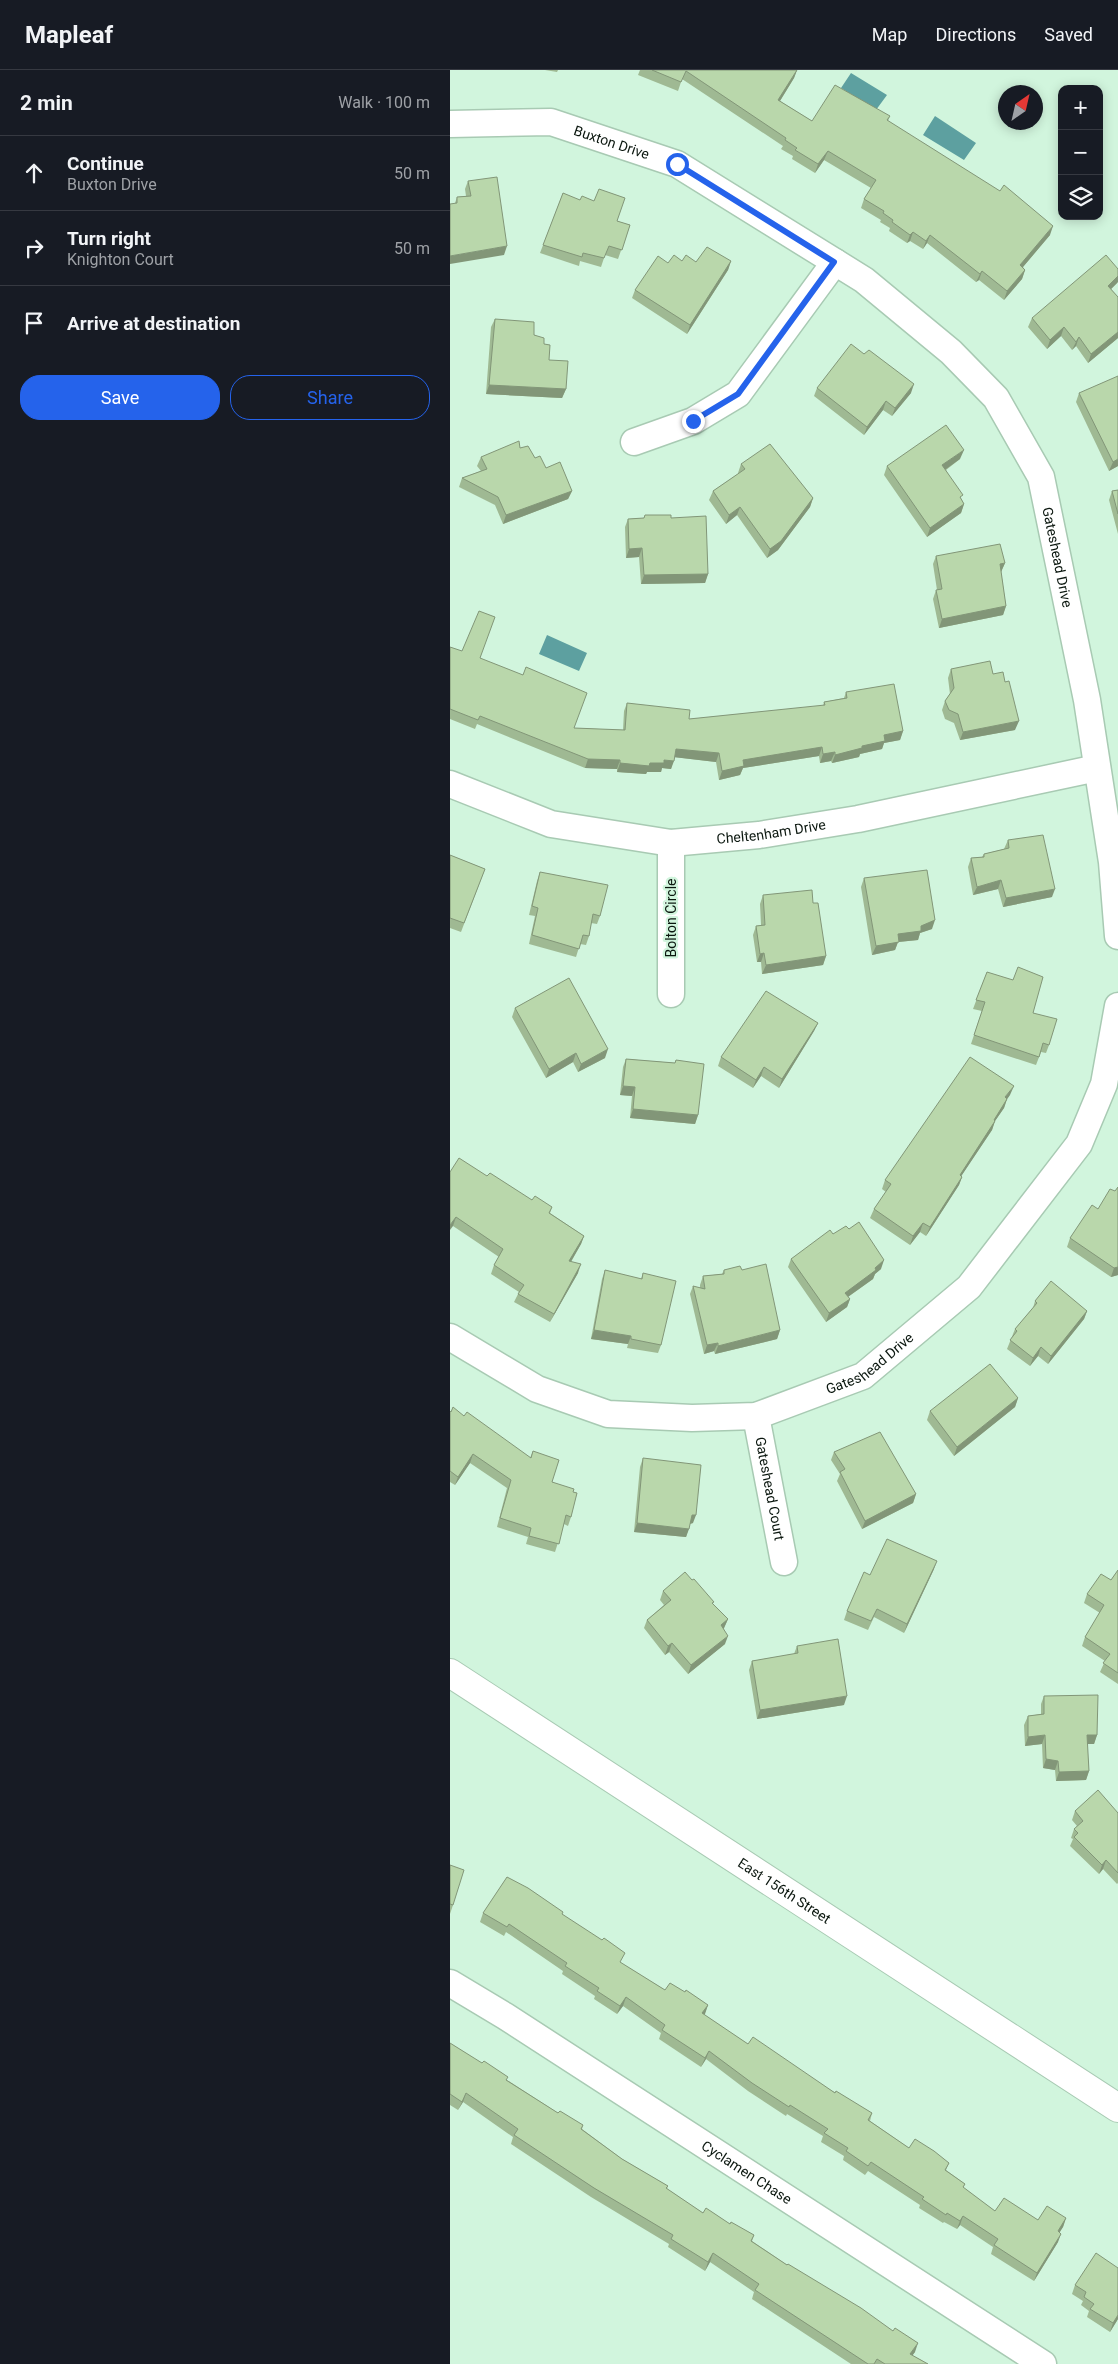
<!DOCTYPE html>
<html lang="en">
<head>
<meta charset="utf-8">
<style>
  body { margin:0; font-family:Roboto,sans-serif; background:#242831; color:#f1f3f6 }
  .controls { position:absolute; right:15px; top:15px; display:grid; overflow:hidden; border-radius:10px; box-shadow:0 2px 12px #0003 }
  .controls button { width:45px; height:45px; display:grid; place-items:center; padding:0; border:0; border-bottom:1px solid #363941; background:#171b24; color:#f1f3f6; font:25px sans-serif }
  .compass { position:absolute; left:548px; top:15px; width:45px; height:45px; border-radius:50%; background:#171b24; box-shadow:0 2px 12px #0003; rotate:34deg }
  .stop { position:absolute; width:15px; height:15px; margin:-11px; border:4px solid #2563eb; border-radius:50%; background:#fff }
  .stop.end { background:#2563eb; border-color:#fff; box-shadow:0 1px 5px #0008 }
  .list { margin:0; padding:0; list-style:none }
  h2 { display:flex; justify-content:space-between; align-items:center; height:65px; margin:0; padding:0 20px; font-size:21px }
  h2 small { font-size:16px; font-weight:400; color:#9ea1a6 }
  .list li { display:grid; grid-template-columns:32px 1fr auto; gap:15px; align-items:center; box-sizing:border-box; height:75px; padding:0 20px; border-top:1px solid #363941 }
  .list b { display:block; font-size:19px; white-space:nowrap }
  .list p { margin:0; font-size:16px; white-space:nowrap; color:#9ea1a6 }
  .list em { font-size:16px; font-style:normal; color:#9ea1a6 }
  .actions { display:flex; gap:10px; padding:15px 20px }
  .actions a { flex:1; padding:11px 0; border:1px solid #2563eb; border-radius:20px; text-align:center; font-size:18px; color:#2563eb }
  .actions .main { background:#2563eb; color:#fff }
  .icon { flex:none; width:28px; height:28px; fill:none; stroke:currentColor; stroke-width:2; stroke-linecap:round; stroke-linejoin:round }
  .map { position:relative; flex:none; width:668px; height:2294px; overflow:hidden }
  header { display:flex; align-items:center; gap:30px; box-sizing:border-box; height:70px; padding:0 25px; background:#171b24; border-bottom:1px solid #363941 }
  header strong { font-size:24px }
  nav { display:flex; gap:28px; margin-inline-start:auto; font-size:18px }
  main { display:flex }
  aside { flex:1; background:#171b24 }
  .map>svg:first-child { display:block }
  .water { fill:#5da0a0 }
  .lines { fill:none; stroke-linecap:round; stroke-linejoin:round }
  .minor-casing { stroke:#a8cab3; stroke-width:29 }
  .tertiary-casing { stroke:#a8cab3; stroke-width:30 }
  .minor { stroke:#fff; stroke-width:26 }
  .tertiary { stroke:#fff; stroke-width:28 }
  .wall { fill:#9fb993 }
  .shaded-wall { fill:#829678 }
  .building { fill:#b9d7ab; stroke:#829678 }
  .route { stroke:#2563eb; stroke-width:6 }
  .labels { text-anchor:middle; stroke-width:4.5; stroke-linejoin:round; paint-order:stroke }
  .street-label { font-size:14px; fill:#0b170f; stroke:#d1f5dd }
</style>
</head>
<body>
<header>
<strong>Mapleaf</strong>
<nav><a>Map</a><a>Directions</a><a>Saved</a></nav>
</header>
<main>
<aside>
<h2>2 min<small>Walk · 100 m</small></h2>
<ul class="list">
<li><svg class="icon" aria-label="ahead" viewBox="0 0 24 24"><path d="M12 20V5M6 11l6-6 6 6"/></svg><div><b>Continue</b><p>Buxton Drive</p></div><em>50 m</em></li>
<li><svg class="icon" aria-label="right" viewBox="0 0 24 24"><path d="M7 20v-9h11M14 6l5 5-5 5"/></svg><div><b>Turn right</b><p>Knighton Court</p></div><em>50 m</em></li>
<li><svg class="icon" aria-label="arrive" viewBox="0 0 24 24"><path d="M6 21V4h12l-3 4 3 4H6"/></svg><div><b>Arrive at destination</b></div></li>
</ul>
<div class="actions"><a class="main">Save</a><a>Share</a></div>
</aside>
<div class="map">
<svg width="668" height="2294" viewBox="0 0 668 2294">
  <rect width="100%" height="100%" fill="#d1f5dd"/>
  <path class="water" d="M401,3L437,25L426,40L391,18Z
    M485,46L526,73L514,90L473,65Z
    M97,565L137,583L129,601L89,584Z"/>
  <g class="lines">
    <defs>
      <g id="minor">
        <path id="s1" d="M0,54L101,52L227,94L414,210L501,282L546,328L591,407L637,630L662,792L668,866"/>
        <path d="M184,372L243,351L288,324L385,192"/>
        <path id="s2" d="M0,714L101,754L221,773L309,765L408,749L647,698"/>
        <path d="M221,924V773"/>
        <path id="s3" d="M0,1267L87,1319L158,1344L242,1348L306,1346L413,1306L519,1217L629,1074L654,1014L668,936"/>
        <path id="s4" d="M306,1346L334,1492"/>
        <path id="s5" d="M0,1913L55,1946L593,2294"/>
      </g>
      <g id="tertiary">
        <path id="s6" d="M0,1603L668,2038"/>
      </g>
    </defs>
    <use href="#minor" class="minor-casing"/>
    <use href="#tertiary" class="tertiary-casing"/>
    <use href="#minor" class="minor"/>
    <use href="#tertiary" class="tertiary"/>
  </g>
  <path class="wall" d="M95,0H108L107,2Z
    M190,0H347L344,8L330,31L362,51L440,46L438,51L600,165L573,197L575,200L572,209L554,230L529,210L526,212L477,173L473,179L460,171L457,173L439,161L440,158L430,152L431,150L411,138L414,129L421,118L374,90L365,103L342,89L343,86L331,79L333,76L232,9L228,21L188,5Z
    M18,111L54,185L5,133L7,127L16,126L15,119Z
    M113,123L167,151L180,155L168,189L155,185L151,197L130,191L129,196L90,183Z
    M232,191L246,192L281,191L278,200L237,264L182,228L185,220L218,193Z
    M668,212L661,219L668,227V268L638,293L626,276L622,280L611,266L597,279L578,257L582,248Z
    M45,249L84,265L94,274L99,290L116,319L112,328L36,324L41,257Z
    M414,284L461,323L442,346L433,340L414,365L364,326L367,318Z
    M629,323L668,396L659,401L626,332Z
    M70,378L96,398L122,421L118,429L53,454L45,435L9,417L12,408L31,401L27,396L31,387Z
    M510,389L496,400L514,434L511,443L477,467L434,405L437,396Z
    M291,394L363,428L360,437L328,480L317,488L287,445L276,454L259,430L263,421L288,404V403Z
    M668,420V464L659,430L662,421Z
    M195,445L221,448L258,504L255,513L191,514L189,487L176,488L175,457L178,449L194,448Z
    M486,486L555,493L551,502L556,536L553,545L489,558L483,529L486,520H487L483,494Z
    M0,577L30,588L124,658L173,660L174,641L177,633L239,649L373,636L374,632L394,628L396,622L453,661L450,670L434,673L432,679L410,684L409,687L382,693L381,691L370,693L369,686L293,698L290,705L269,710L266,692L224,687L221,699L212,698L211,702H197L196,704L167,702V699L135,698L27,654L25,659L0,649Z
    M501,599L543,604L555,612L565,660L510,670L504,653L495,649L492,640L495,631L500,624L498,608Z
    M558,770L602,827L553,837L548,819L523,825L518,797L521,788L532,787L534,784L554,779Z
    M0,785L35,799L11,862L0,858Z
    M90,802L150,846L147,854L141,853L139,866L136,875L130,874L126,887L79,874L85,846L79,845L87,811Z
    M414,808L482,859L470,863L468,870L448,872L445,880L422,885L411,817Z
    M313,825L363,833L376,886L373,895L312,904L311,892H307L303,865L306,856L311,855L310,834Z
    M537,902L583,943L599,975L596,983L591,982L586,995L521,974L532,941L523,939Z
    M65,938L155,988L128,1002L123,992L96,1008L62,947Z
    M368,953L364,961L329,1018L311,1006L303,1018L268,996L271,987Z
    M176,989L225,993L226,990L248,1045L245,1054L180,1048L182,1026L170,1025L173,997Z
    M560,1025L557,1029L554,1038L545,1051L542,1060L511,1106L512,1107L509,1115L476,1166L470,1162L460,1175L420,1148L424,1139L436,1122L432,1119L435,1110Z
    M0,1102L37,1106L82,1130L102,1137L100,1143L134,1166L131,1174L121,1192L128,1203L100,1252L64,1232L69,1222L41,1204L44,1195L49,1187L3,1156Z
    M668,1117V1205L661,1207L617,1177L620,1168L665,1121Z
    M383,1164L431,1199L425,1204L423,1209L398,1227L400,1229L397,1237L376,1252L338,1197L341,1189Z
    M155,1200L191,1209L193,1203L211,1275L208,1283L177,1278L178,1274L141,1269L152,1209Z
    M274,1200L330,1260L327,1269L265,1284L264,1281L254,1284L240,1224L243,1216L250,1218V1215L253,1206L272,1204Z
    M585,1231L637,1241L634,1249L598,1294L588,1286L580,1296L557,1279L565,1259L583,1238Z
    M568,1328L565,1337L504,1386L477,1350L480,1341Z
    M0,1341L14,1346L80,1388L83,1381L102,1412L123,1422L121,1447L118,1456L114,1454L105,1482L76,1474L78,1467L47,1457L57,1418L20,1393L5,1415L0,1412Z
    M384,1382L466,1424L463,1433L412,1459L387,1411L390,1404L381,1390Z
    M193,1388L243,1453L240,1454L236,1467L184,1462L190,1397Z
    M484,1499L454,1563L424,1547L418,1560L394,1550L397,1541L420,1505Z
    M668,1500V1614L650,1602L655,1591L632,1576L635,1567L650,1543L634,1533L637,1524L661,1510Z
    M213,1521L263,1534L278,1549L274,1558L275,1574L238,1604L219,1582L215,1585L194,1558L197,1550L214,1535L210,1530Z
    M347,1576L394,1635L307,1649L299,1600L302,1591L344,1584Z
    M594,1626L647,1665L644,1674H637L639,1701L636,1710L606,1711L605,1700L593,1698L592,1674L575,1676L574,1655L578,1646L591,1644V1634Z
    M625,1741L668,1743V1813L667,1814L653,1799L649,1804L620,1776L623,1769L621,1768L624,1759L627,1756L622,1750Z
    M0,1795L3,1835L0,1844Z
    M33,1843L112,1844L171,1893L215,1920L258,1935L254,1945L298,1974L422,2043L420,2051L459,2078L499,2093L496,2100L515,2114L513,2118L545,2141L588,2150L616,2148L613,2157L609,2162L608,2172L584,2211L541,2184L543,2177L510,2155L507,2159L494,2152L493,2153L469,2138L470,2135L418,2101L415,2105L393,2090L394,2086L371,2072L373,2066L337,2044L336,2046L298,2021L256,1989L251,1997L209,1969L211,1963L173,1936L167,1944L144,1929L145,1926L112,1904L113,1901L56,1862L54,1866L30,1852Z
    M0,1973L108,2043L133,2055L132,2059L172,2089L218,2116L217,2119L253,2143L280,2154L304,2165L302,2171L465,2282L462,2285L478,2294H401L302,2229L304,2222L260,2192L255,2201L218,2177L219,2174L141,2127L61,2074L63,2067L13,2032L8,2040L0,2035Z
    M668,2198V2249L660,2262L637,2247L639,2241L631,2235L633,2231L622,2224L625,2215Z"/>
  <path class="shaded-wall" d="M347,0L344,8L325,39L328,30Z
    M378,81L374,90L365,103L368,94Z
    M603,156L600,165L567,204L570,195Z
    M463,162L460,171L457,173L460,165Z
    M480,165L477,173L473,179L476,171Z
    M57,176L54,185L0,194V186Z
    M281,191L278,200L237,264L240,255Z
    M575,200L572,209L554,230L557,221Z
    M532,201L529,210L526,212L530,204Z
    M668,206V212L655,225L658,216Z
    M614,257L611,266L597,279L600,270Z
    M668,262V268L638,293L641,284Z
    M629,267L626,276L622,280L626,272Z
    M464,314L461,323L442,346L445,338Z
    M39,315L116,319L112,328L36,324Z
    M436,331L433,340L414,365L417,357Z
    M514,380L510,389L489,404L492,395Z
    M668,389V396L659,401L663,392Z
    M122,421L118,429L53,454L56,445Z
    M363,428L360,437L328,480L317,488L320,479Z
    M514,434L511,443L477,467L480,458Z
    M290,437L287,445L276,454L279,445Z
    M192,478L189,487L176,488L179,479Z
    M555,493L551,502L546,503L550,494Z
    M258,504L255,513L191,514L194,505Z
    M556,536L553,545L489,558L492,549Z
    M569,651L565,660L510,670L513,662Z
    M453,661L450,670L434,673L432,679L410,684L409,687L382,693L385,685L412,676L434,665Z
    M372,677L369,686L293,698L290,705L269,710L272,701L293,690Z
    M226,679L269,683L266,692L223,687Z
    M385,682L381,691L370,693L373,684Z
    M138,689L170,690L167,699L135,698Z
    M214,690L224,691L221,699L212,698L211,702H197L196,704L167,702L170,693H200Z
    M551,810L548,819L523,825L527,817Z
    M605,819L602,827L553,837L556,828Z
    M485,850L482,859L470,863L468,870L448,872L445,880L422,885L426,876L448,864Z
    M314,883L311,892H307L310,884Z
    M376,886L373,895L312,904L316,895Z
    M368,953L364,961L329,1018L332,1009Z
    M158,979L155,988L128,1002L131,994Z
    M126,983L123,992L96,1008L99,999Z
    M314,997L311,1006L303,1018L306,1010Z
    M173,1016L185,1017L182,1026L170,1025Z
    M564,1016L560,1025L552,1036L555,1027Z
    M557,1029L554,1038L545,1051L542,1060L506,1114L510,1105Z
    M183,1039L248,1045L245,1054L180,1048Z
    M512,1107L509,1115L476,1166L480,1157Z
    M6,1147L3,1156L0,1160V1155Z
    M473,1153L470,1162L460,1175L463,1166Z
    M134,1166L131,1174L116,1200L119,1191Z
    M434,1190L431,1199L425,1204L423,1209L392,1231L395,1223Z
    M131,1194L128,1203L100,1252L104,1244Z
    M668,1197V1205L661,1207L664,1198Z
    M400,1229L397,1237L376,1252L379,1243Z
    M637,1241L634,1249L598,1294L601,1286Z
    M144,1260L181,1266L178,1274L141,1269Z
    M330,1260L327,1269L265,1284L268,1276Z
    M268,1273L264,1281L254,1284L257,1275Z
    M591,1277L588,1286L580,1296L583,1288Z
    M568,1328L565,1337L504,1386L507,1377Z
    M23,1384L20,1393L5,1415L8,1407Z
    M466,1424L463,1433L412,1459L415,1451Z
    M242,1445H246L243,1453L239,1454Z
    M187,1453L239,1459L236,1467L184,1462Z
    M487,1491L484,1499L454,1563L457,1554Z
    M278,1549L274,1558L268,1564L271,1555Z
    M278,1566L275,1574L238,1604L241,1595Z
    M222,1573L219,1582L215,1585L218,1576Z
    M397,1626L394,1635L307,1649L310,1640Z
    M595,1665L592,1674L575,1676L578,1667Z
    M637,1665H647L644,1674H634Z
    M596,1689L608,1691L605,1700L593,1698Z
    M639,1701L636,1710L606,1711L609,1702Z
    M656,1790L653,1799L649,1804L652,1795Z
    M176,1927L173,1936L167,1944L170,1936Z
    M258,1935L255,1944L249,1952L252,1943Z
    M259,1981L256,1989L251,1997L255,1988Z
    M16,2023L13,2032L8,2040L12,2032Z
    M513,2146L510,2155L507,2159L510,2151Z
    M616,2148L613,2157L605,2170L608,2161Z
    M611,2164L608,2172L584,2211L587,2203Z
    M263,2183L260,2192L255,2201L258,2192Z
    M668,2245V2249L660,2262L663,2253Z
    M468,2273L465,2282L457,2293L460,2284Z"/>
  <path class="building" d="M202,0H347L328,30L362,51L385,15L440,46L437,50L550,121L554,115L603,156L570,195L575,200L557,221L532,201L530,204L480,165L476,171L463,162L460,165L442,152L443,150L433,143L434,141L414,129L426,110L378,81L368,94L345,80L347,78L335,70L336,68L236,1L231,12Z
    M47,107L57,176L0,186V134L7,133V127L21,126L18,111Z
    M149,119L175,128L167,151L180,155L172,180L159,176L154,188L133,183L132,187L93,175L113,123L130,130L132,126L144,131Z
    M257,177L281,191L240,255L185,220L208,186L218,193L224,185L232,191L236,185L246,192Z
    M656,185L668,199V206L658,216L668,227V262L641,284L629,267L626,272L614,257L600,270L582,248Z
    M45,249L84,252V265L94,268V274L100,275L99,290L118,291L116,319L39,315Z
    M401,274L414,284L419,280L464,314L445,338L436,331L417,357L367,318Z
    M668,306V389L663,392L629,323Z
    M496,355L514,380L492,395L513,425L510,427L514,434L480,458L437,396Z
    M69,371L70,378L78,376L85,388L90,386L96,398L110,392L122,421L56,445L48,427L12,408L37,399L31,387Z
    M320,374L363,428L331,471L320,479L290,437L279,445L263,421L295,399L291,394Z
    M668,420V444L662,421Z
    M195,445H221V448L256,446L258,504L194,505L192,478L179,479L178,449L194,448Z
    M550,474L555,493L550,494L556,536L492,549L486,520L492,519L486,486Z
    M29,541L45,547L30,588L73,605L76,597L137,623L124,658L175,660L177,633L240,640L239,649L375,635L374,632L397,628L396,622L444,614L453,661L434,665L435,671L412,676V678L385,685V682L373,684L372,677L293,690L294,696L272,701L269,683L226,679L224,691L214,690V693H200L199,696L170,693V690L138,689L30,646L28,650L0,639V577L12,581Z
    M540,591L543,604L553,602L555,612L559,611L569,651L513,662L508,644L499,640L495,631L504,618L501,599Z
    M593,765L605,819L556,828L551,810L527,817L521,788L534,787V784L559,778L558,770Z
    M0,785L35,799L14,853L0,848Z
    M477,800L485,850L471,856V861L448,864L449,872L426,876L414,808Z
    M90,802L158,815L150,846L143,844L139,866L133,865L129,879L82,865L88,838L82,836Z
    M362,820L363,833H368L376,886L316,895L314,883L310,884L306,856L315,855L313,825Z
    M568,897L593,907L583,943L607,949L599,975L593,973L589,987L524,965L535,932L526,930L537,902L563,910Z
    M119,908L158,979L131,994L126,983L99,999L65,938Z
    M316,921L368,953L332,1009L314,997L306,1010L271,987Z
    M520,987L564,1016L555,1027L557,1029L544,1050L545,1051L510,1105L512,1107L480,1157L473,1153L463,1166L424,1139L441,1114L435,1110Z
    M176,989L225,993L226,990L254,994L248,1045L183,1039L185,1017L173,1016Z
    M9,1088L37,1106L40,1103L82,1130L85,1126L102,1137L99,1143L134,1166L119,1191L131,1194L104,1244L68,1224L74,1215L44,1195L53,1179L6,1147L0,1155V1102Z
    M668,1117V1197L664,1198L620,1168L642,1135L648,1139L660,1119L665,1121Z
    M409,1152L434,1190L425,1198L426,1200L395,1223L400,1229L379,1243L341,1189L380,1160L383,1164L396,1156L399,1159Z
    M316,1194L330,1260L268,1276V1273L257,1275L243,1216L255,1219L253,1206L274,1204V1200L290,1196L292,1200Z
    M155,1200L192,1209L193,1203L226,1211L211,1275L181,1269V1266L144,1260Z
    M601,1211L637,1241L601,1286L591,1277L583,1288L560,1270L567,1261L565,1259L587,1233L585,1231Z
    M540,1294L568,1328L507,1377L480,1341Z
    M3,1337L14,1346L17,1342L81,1388L83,1381L109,1390L102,1412L124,1419L123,1422L127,1423L121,1447L116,1445L109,1474L79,1466L81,1458L50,1448L61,1410L23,1384L8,1407L0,1401V1341L1,1342Z
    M430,1362L466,1424L415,1451L390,1402L395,1399L384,1382Z
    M193,1388L251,1395L246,1445H242L239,1459L187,1453Z
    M437,1469L487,1491L457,1554L427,1539L421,1551L397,1541L414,1502L420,1505Z
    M668,1500V1603L653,1593L660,1584L635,1567L654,1535L637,1524L651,1504L661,1510Z
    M235,1502L242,1510L244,1509L264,1532L262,1533L278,1549L271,1555L278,1566L241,1595L222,1573L218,1576L197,1550L221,1530L213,1521Z
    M388,1569L397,1626L310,1640L302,1591L348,1583L347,1576Z
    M648,1625L647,1665H637L639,1701L609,1702L608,1691L596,1689L595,1665L578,1667V1646L594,1644V1626Z
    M648,1720L668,1743V1803L656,1790L652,1795L624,1767L628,1763L624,1759L633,1751L625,1741Z
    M0,1795L14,1800L3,1835L0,1834Z
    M57,1807L78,1818L113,1842L112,1844L152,1870L154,1868L175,1883L170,1892L215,1920L220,1913L235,1922L236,1920L258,1935L252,1943L298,1974L303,1967L385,2023L386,2021L422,2043L418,2050L459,2078L465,2069L484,2081L499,2093L495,2100L515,2114L513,2117L545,2141L554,2128L588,2150L597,2136L616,2148L608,2161L611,2164L587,2203L544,2175L548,2169L513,2146L510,2151L497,2143L496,2145L472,2129L474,2127L421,2092L418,2096L396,2081L398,2078L374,2063L378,2059L340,2035L339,2037L302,2013L259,1981L255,1988L212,1960L215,1955L176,1927L170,1936L147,1921L149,1918L115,1896L117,1893L59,1854L57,1857L33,1843Z
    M0,1973L32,1993L34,1991L58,2007L56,2010L108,2043L110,2041L133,2055L131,2059L172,2089L218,2116L216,2118L253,2143L256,2138L280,2154L281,2152L304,2165L301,2171L337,2195L338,2194L411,2238L443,2261L445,2258L468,2273L460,2284L478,2294H435L427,2289L424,2294H418L305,2220L309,2214L263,2183L258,2192L221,2169L223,2165L144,2118L64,2065L68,2059L16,2023L12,2032L0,2024Z
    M646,2183L668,2198V2245L663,2253L640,2239L644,2234L634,2227L636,2222L625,2215Z"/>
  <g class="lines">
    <path class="route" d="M227,94L384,192L288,324L243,351"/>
  </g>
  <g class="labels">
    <g class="street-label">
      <text dy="5" stroke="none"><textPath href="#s1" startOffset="165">Buxton Drive</textPath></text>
      <text dy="5" stroke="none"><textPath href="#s1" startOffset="804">Gateshead Drive</textPath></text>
      <text dy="5" stroke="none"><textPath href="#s2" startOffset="331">Cheltenham Drive</textPath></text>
      <text transform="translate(221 848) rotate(-90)" y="5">Bolton Circle</text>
      <text dy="5" stroke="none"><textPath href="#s3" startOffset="451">Gateshead Drive</textPath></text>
      <text dy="5" stroke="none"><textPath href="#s4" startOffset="74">Gateshead Court</textPath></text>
      <text dy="5" stroke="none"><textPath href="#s6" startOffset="399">East 156th Street</textPath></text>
      <text dy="5" stroke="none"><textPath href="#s5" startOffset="352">Cyclamen Chase</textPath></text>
    </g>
  </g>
</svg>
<div class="controls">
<button>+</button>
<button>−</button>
<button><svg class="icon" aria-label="layers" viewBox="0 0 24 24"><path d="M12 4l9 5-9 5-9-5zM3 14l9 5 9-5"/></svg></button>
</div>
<svg class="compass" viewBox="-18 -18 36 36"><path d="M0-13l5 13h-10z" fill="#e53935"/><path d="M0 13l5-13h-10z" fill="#9ea1a6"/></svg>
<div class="stop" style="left:227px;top:94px"></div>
<div class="stop end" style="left:243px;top:351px"></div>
</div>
</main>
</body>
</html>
